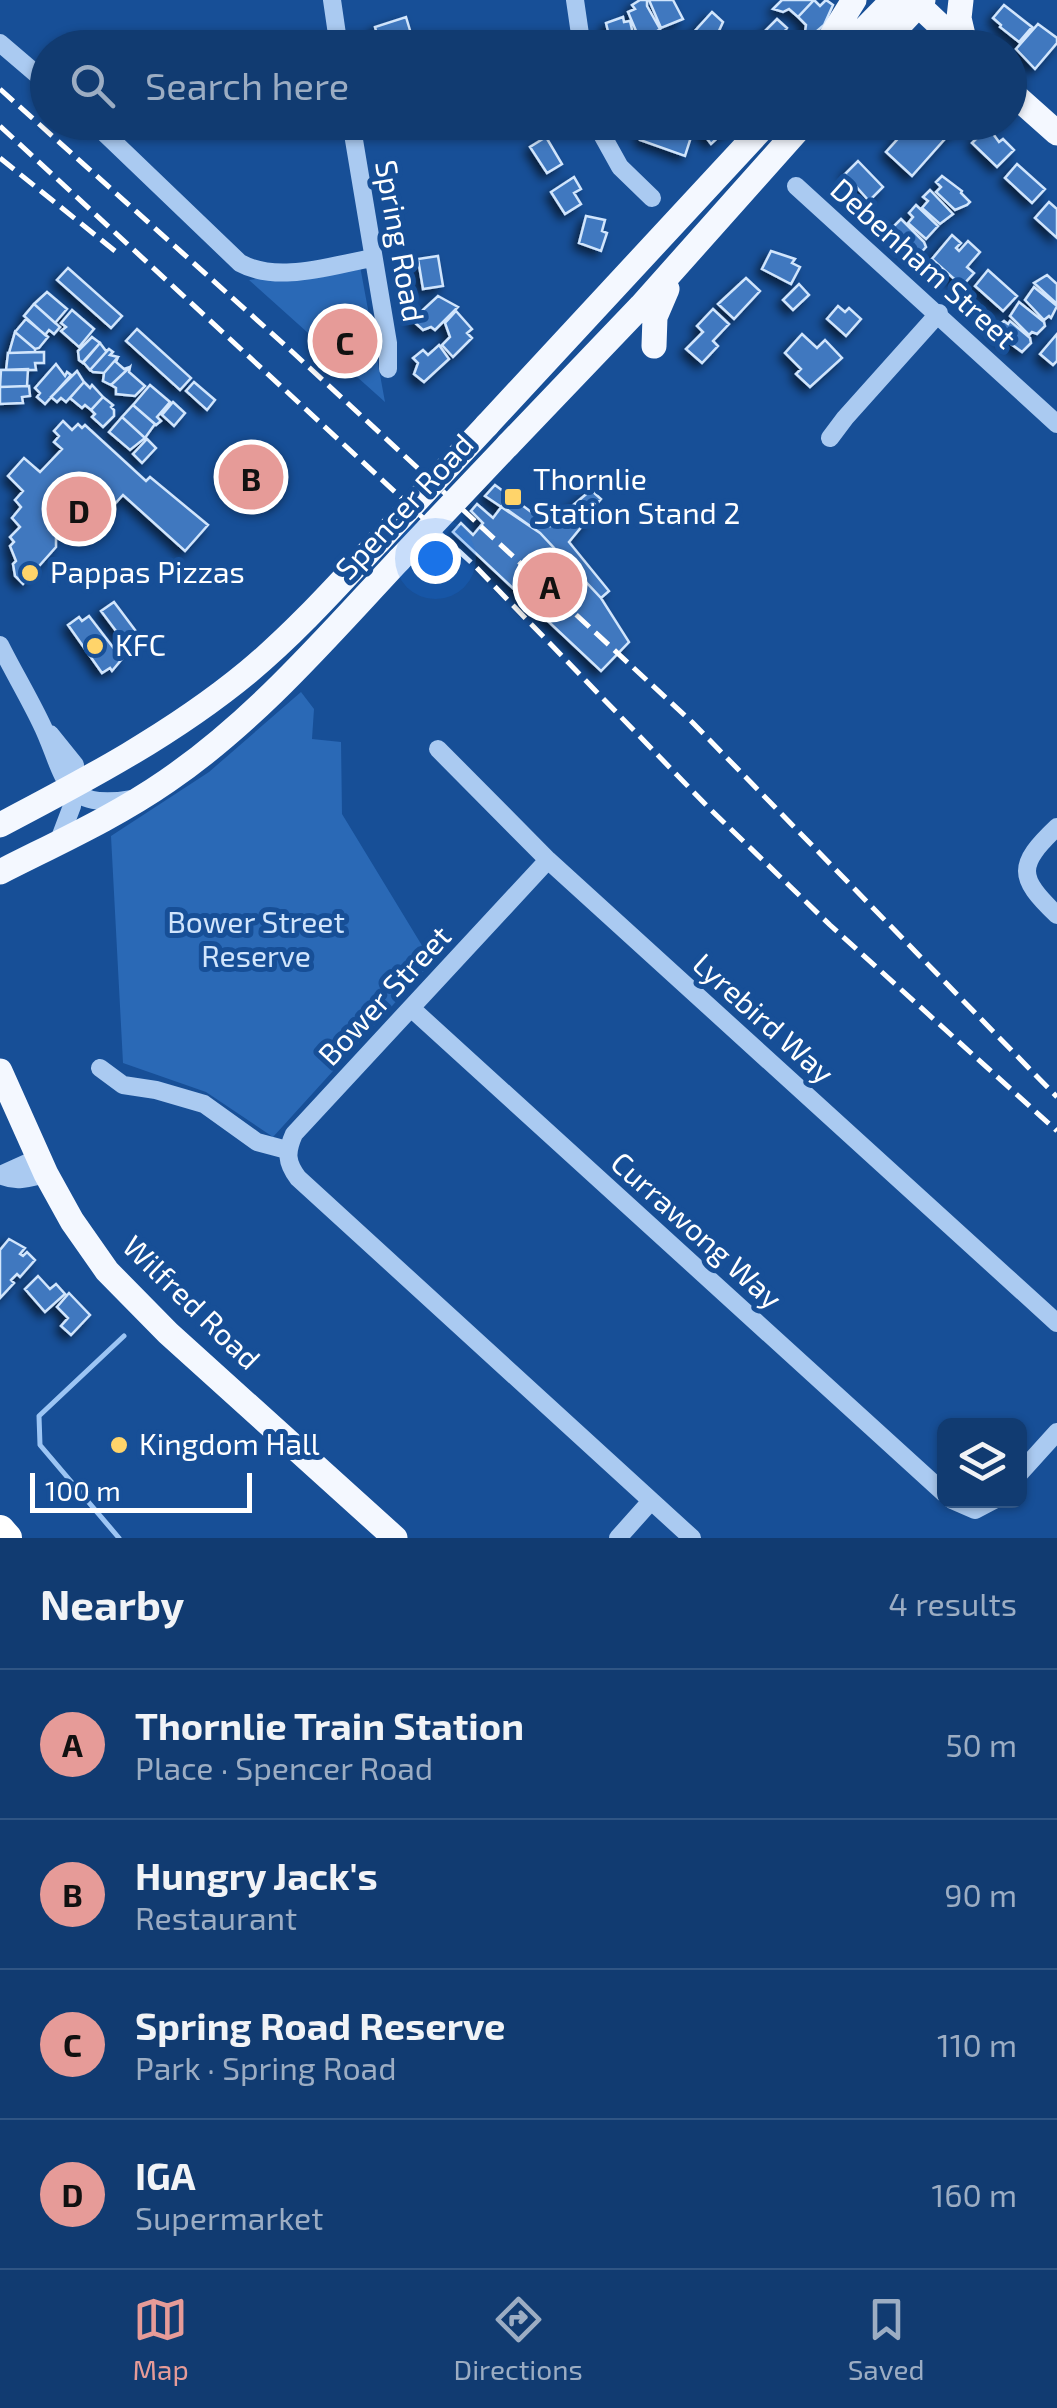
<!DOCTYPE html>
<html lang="en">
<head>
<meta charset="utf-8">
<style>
  body { margin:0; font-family:"Exo 2",sans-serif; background:#1e4679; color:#f1f3f6 }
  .controls { position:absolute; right:30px; bottom:30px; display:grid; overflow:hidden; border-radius:15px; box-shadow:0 2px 8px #0004 }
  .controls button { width:90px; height:90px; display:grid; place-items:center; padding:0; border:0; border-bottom:2px solid #305584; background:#113b71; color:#f1f3f6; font:50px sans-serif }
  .scale { position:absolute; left:30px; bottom:25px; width:222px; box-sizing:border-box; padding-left:10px; border:5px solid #fff; border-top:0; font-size:28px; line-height:35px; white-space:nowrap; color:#fff; -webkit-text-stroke:8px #174f97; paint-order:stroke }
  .you { position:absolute; left:435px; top:558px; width:35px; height:35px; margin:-25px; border:8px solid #fff; border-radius:50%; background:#1a73e8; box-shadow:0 0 0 15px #1a73e833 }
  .badge { display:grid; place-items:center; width:65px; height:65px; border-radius:50%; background:#e69b98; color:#111; font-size:32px; font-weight:700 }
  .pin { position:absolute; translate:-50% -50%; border:5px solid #fff; box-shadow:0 2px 10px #0006 }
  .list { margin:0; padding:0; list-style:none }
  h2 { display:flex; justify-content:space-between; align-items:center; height:130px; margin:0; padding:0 40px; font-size:42px }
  h2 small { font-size:32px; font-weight:400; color:#9cadc3 }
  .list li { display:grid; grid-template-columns:65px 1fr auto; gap:30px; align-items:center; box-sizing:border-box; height:150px; padding:0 40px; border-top:2px solid #305584 }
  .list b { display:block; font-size:38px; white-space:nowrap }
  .list p { margin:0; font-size:32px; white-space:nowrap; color:#9cadc3 }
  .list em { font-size:32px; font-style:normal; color:#9cadc3 }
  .icon { flex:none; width:55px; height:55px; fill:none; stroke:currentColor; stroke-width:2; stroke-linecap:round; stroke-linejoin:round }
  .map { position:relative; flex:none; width:1057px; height:1538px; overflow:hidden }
  .search { position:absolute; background:#113b71; box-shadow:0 2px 8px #0004; left:30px; right:30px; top:30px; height:110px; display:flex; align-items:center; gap:25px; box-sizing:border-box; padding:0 35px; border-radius:55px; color:#9cadc3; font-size:38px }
  .sheet { height:730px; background:#113b71 }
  nav { display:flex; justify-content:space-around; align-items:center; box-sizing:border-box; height:140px; border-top:2px solid #305584; background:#113b71; font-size:28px; color:#9cadc3 }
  nav a { display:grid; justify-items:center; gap:5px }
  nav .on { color:#e69b98 }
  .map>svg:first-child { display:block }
  .green { fill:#2a69b6 }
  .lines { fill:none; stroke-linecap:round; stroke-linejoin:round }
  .stream { stroke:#9cc5f4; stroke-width:5 }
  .building { fill:#3f78bf; stroke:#d1e5fc; stroke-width:2.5; filter:url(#shadow) }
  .minor { stroke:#aacaf1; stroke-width:18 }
  .major { stroke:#f4f8ff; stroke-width:25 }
  .highway { stroke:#fff; stroke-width:30 }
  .rail { stroke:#fff; stroke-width:5; stroke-dasharray:18 8; stroke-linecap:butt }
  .major-bridge { stroke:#f4f8ff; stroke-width:25 }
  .poi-dot { fill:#ffd46a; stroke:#174f97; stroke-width:4 }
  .labels { text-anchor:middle; stroke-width:10; stroke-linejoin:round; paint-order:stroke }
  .street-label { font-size:30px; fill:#fff; stroke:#174f97 }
  .poi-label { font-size:30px; fill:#fff; stroke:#174f97; text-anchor:start }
  .park-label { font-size:30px; fill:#d1e5fc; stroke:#174f97 }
</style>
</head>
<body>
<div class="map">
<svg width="1057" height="1538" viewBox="0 0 1057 1538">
  <defs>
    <filter id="shadow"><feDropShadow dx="-5" dy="5" stdDeviation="5" flood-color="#0009"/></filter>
  </defs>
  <rect width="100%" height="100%" fill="#174f97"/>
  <path class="green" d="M360,266L385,402L249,280Z
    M301,692L314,709L312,739L341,742L342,814L432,962L273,1137L206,1092L123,1063L111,836L209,772Z"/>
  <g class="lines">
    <path class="stream" d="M119,1538L40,1445L39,1416L124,1336"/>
  </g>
  <path class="building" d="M640,0H647V6L660,29L647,38H639L628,12L635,9L632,5Z
    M649,0H673L683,19L661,28Z
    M782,0H814L798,17L789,9L783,12L773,9Z
    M814,0L820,6L826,0L833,5L824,25L810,37L805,32L806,25L798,17Z
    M1004,5L1032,27L1019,42L1000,27L1001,25L993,18Z
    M712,12L723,22L718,33L724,39L721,43L726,48H702L693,33Z
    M406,17L415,47L391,48L389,39L379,42L375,27Z
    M623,17L624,22L630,21L633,34H635L634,46L612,48L606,23Z
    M777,19L787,28L776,44L777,48L750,46Z
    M1038,24L1057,38V43L1035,69L1016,49Z
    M645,122L670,123L689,129L688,133L692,134L685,156L640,140Z
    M699,122H735L711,144L701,131L704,129Z
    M913,122H960L912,176L886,152Z
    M988,127L999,142L1003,139L1014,150L997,167L972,143Z
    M546,137L562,164L547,173L530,147Z
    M858,161L883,187L869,201L845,174Z
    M1017,164L1045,189L1032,203L1005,178Z
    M942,176L962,191L961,193L970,202L967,205L955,210L936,192L941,187L936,182Z
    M574,177L581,189L574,193L581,204L565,214L551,192Z
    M930,190L953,214L940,224L922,208L928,201L923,197Z
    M1049,202L1057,209V238L1035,218Z
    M916,205L938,226L926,239L908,223L913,217L909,213Z
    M586,216L605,220L602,231L607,233L601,251L579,243Z
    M901,219L924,242L926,247L918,256L912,250L909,253L896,241L898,239L893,235L896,232L892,228Z
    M952,235L961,243L956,248L959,251L968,241L980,252L967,267L974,273L962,286L932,259Z
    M771,251L795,259L792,263L800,267L791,284L762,269Z
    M438,256L443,286L423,289L418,259Z
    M68,268L122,316L111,328L57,280Z
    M988,270L1017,296L1003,311L975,286Z
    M1047,275L1057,284V304L1034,283Z
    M746,278L760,291L734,319L718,304Z
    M799,284L809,295L793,310L783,300Z
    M1034,287L1057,306L1051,318L1049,316L1044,320L1025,300Z
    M47,292L67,309L55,323L34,304Z
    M438,296L458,307L435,330L431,327L423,330L412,320Z
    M1019,302L1044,322L1045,326L1037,334L1032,332L1029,335L1010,316Z
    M34,304L60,327L54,334L49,330L45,335L24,316Z
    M838,306L845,312L849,308L861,319L846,336L827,319Z
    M713,309L729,324L713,341L718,346L702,363L686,349L703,332L697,326Z
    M72,310L94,329L79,347L61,331L66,327L61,323Z
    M456,311L472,329L467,333L472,338L453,357L442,345L450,337L445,323Z
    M26,319L48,337L39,348L35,349L15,332Z
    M1004,321L1008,324L1010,321L1030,338L1031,343L1022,352L992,330Z
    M137,329L191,378L180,390L126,341Z
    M15,332L35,349V352L9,353Z
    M802,334L817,348L825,340L842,358L810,387L796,374L801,369L785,353Z
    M1057,334V361L1053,365L1040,354Z
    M92,337L100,343L83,363L79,360L78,351Z
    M100,343L106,351L109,349L90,370L83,362Z
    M439,345L449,359L424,382L414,374L418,363L413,358L423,350L428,355Z
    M109,349L113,352L110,355L118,357L104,373L93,372L90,370Z
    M44,352V363H35L36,370H6L8,353Z
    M118,357L116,362L124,369L130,367L111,385L103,381L104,373Z
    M56,364L65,376L67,372L71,375L45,404L37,397L40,393L35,388Z
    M130,367L129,372L145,386L135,396L116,394V388L111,385Z
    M28,369L27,386L0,387L1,370Z
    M77,371L84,382L66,402L61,398L57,402L51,397Z
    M84,382L90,388L92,385L103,397L91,410L85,405L82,408L70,398Z
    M194,382L215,400L207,410L186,391Z
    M150,385L170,402L157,417L161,421L156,425L133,405Z
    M29,386L30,396L22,397L23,403L0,404V387Z
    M103,397L113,405L111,407L114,410V416L103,427L92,417L95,414L91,410Z
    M173,402L185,413L174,426L162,415Z
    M133,405L155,424L145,438L122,417Z
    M122,417L145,438L130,450L109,432Z
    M63,421L72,430L78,424L82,428L85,425L146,481L150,477L208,525L185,551L123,495L112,507L101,513L85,506L56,537V547L23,584L15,576L13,564L16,561L10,546L14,542L10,537L20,527L12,518L21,507L15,500L23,491L8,476L24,458L40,472L62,449L54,442L59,436L54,431Z
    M147,439L156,448L142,463L133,454Z
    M251,454L275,474L270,479L282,489L272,502L253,485L248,491L232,477Z
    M495,485L550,526L568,506L571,507L591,490L601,499L595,506L597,508L569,542L609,591L601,598L540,533L485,496Z
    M477,504L493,518L502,506L540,533L601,598L629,642L601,671L453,532L461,523L473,535L483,523L471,511Z
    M114,602L141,638L128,647L101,611Z
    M89,616L122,659L112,671L110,668L102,673L68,625L79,617L82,621Z
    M9,1239L25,1248L20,1254L23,1256L27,1252L35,1260L20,1277L17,1274L11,1280L14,1283L0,1298V1250Z
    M38,1276L50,1289L56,1284L65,1294L45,1312L25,1289Z
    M69,1293L90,1315L71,1335L61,1326L68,1318L57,1307Z"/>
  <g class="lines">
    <path class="minor" d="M332,0L339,48
      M575,0L582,48
      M0,43L48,84
      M93,122L240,263C278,284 332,265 373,258
      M351,122L388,343V369
      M595,122L620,167L652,198
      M796,186L1057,424
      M830,438L845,418L939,313
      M0,645C13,671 28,696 41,723C65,771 59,812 131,799
      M50,734L75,765L72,806L58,843
      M438,749L548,860L1057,1323
      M1057,827C1017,865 1017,877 1057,915
      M548,860L294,1134C286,1152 286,1162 298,1178L692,1538
      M411,1008L944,1493
      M100,1068L123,1085L156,1090L204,1104L257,1142L287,1150
      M0,1175C16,1183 29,1178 46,1174
      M0,1175L38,1158
      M1020,1473L1057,1432
      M952,1500L975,1510L994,1500
      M618,1538L651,1501"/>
    <path class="major" d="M913,0L964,48
      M961,0L959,18L966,48
      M824,48L854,0
      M846,48L893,0
      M878,48L923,0
      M1010,91L1057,133
      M654,346L655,317L667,289
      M487,425L768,122
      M508,445L641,306L805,122
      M0,825C86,780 173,734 248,672C296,632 337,586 379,541
      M0,872C57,843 115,817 167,781C255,721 327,637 399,560
      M0,1071L46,1174L72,1221L107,1271L168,1333L395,1538"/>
    <path class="highway" d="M0,1530L7,1538"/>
    <path class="rail" d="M0,89L287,347L692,722L1057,1097
      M0,126L475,566L707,806L830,925L1057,1131
      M0,158L115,251"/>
    <path class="major-bridge" d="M379,541L487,425
      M399,560L508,445"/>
  </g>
  <g class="poi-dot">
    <rect x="503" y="487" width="20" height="20" rx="5"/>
    <circle cx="30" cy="573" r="10"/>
    <circle cx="95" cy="646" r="10"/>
    <circle cx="119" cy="1445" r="10"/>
  </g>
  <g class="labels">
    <g class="street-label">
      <text transform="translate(399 241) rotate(80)" y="10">Spring Road</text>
      <text transform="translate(923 264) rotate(42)" y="10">Debenham Street</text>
      <text transform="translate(405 507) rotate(-47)" y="10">Spencer Road</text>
      <text transform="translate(385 996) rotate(-47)" y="10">Bower Street</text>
      <text transform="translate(763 1019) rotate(42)" y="10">Lyrebird Way</text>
      <text transform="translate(696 1231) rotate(42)" y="10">Currawong Way</text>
      <text transform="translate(191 1303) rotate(44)" y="10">Wilfred Road</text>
    </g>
    <g class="poi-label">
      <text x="533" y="490">Thornlie<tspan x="533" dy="34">Station Stand 2</tspan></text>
      <text x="50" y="583">Pappas Pizzas</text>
      <text x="115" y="656">KFC</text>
      <text x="139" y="1455">Kingdom Hall</text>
    </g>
    <g class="park-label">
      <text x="256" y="933">Bower Street<tspan x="256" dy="34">Reserve</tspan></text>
    </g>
  </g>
</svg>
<div class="controls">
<button><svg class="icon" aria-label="layers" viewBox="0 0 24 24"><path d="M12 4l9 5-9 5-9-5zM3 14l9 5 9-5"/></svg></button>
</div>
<div class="scale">100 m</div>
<div class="you"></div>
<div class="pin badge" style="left:550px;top:585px">A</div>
<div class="pin badge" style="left:251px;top:477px">B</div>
<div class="pin badge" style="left:345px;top:341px">C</div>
<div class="pin badge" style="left:79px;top:509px">D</div>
<div class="search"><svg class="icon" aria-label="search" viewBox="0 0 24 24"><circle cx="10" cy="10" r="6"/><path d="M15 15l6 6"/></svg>Search here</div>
</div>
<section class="sheet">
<h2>Nearby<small>4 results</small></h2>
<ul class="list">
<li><span class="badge">A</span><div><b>Thornlie Train Station</b><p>Place · Spencer Road</p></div><em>50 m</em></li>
<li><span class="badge">B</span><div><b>Hungry Jack's</b><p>Restaurant</p></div><em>90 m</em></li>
<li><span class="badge">C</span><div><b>Spring Road Reserve</b><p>Park · Spring Road</p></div><em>110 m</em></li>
<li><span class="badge">D</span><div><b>IGA</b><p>Supermarket</p></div><em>160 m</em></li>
</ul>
</section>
<nav>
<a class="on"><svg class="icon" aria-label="map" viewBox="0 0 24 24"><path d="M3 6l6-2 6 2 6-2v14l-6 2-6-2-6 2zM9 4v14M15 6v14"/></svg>Map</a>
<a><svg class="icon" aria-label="directions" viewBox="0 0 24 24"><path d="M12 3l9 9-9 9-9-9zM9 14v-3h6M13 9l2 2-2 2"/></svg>Directions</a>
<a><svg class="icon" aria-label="saved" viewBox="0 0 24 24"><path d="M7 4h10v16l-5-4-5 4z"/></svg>Saved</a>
</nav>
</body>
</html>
